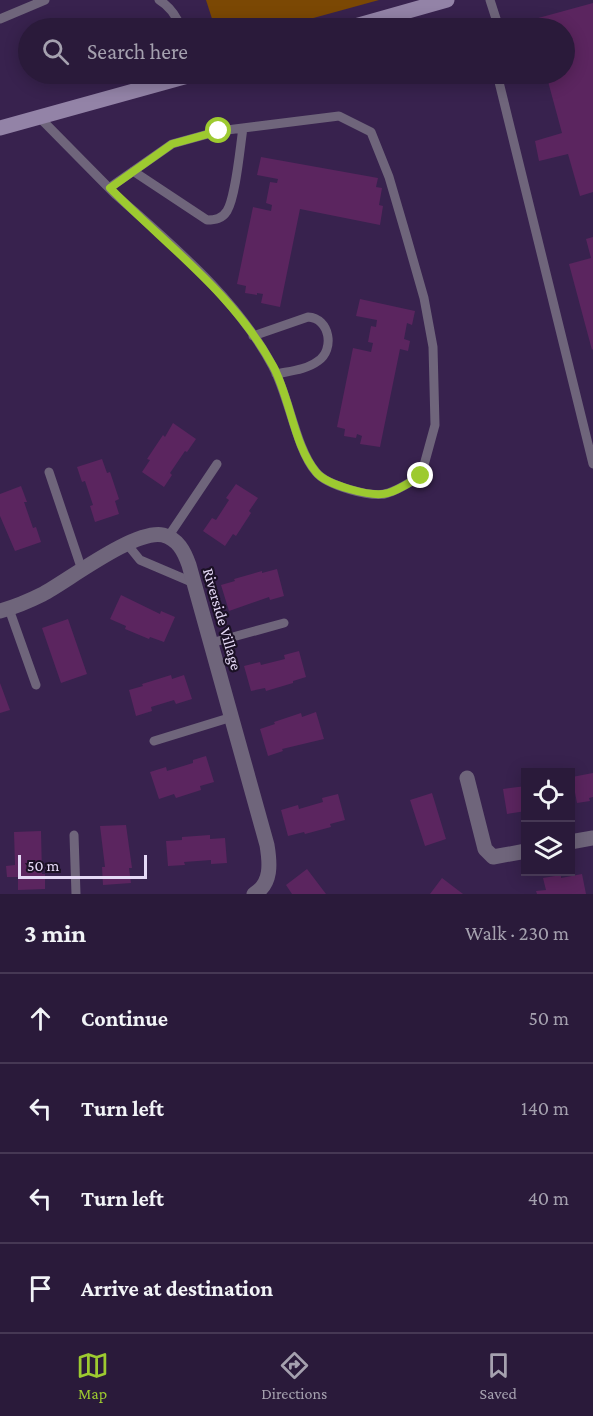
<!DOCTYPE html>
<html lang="en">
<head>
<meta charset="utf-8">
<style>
  body { margin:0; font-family:"Crimson Pro",serif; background:#322342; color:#f1f3f6 }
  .controls { position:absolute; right:18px; bottom:18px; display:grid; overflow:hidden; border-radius:0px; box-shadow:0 3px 15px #0003 }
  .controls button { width:54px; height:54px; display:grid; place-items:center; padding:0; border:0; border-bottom:2px solid #463854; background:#2a1a3a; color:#f1f3f6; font:30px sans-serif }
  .scale { position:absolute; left:18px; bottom:15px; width:129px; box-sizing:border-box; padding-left:6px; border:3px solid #e5d9f6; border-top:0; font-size:16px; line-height:21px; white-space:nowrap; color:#e5d9f6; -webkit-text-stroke:4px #1b1125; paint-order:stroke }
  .stop { position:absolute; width:18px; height:18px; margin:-14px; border:4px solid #9dca30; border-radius:50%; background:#fff }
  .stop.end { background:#9dca30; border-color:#fff; box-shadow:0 2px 6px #0008 }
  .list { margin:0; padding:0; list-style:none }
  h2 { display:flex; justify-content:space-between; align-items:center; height:78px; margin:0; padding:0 24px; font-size:26px }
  h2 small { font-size:20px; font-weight:400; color:#a5a1af }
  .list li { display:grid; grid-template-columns:39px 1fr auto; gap:18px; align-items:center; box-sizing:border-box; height:90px; padding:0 24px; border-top:2px solid #463854 }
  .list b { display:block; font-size:22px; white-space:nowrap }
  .list em { font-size:20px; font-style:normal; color:#a5a1af }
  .icon { flex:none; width:33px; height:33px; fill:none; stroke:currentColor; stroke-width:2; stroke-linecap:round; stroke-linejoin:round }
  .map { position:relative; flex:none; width:593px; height:894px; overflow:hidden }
  .search { position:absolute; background:#2a1a3a; box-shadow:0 3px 15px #0003; left:18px; right:18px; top:18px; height:66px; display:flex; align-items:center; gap:15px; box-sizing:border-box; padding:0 21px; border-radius:33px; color:#a5a1af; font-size:22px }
  .sheet { height:438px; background:#2a1a3a }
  nav { display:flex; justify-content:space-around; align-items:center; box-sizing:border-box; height:84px; border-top:2px solid #463854; background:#2a1a3a; font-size:16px; color:#a5a1af }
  nav a { display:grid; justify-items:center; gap:3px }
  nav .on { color:#9dca30 }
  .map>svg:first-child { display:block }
  .green { fill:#7b4804 }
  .building { fill:#5b255f }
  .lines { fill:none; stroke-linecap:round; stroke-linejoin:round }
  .lane { stroke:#6f657b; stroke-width:9 }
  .street { stroke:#6f657b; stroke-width:15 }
  .secondary { stroke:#9383a7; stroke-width:15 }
  .route { stroke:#9dca30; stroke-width:8 }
  .labels { text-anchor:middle; stroke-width:4.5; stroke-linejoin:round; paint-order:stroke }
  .street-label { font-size:16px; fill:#e5d9f6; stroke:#1b1125 }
</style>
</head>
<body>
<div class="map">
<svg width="593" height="894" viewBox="0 0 593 894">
  <rect width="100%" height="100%" fill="#38224e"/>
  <path class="green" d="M206,0H379L277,28H215Z"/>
  <path class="building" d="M593,3V192L580,196L568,154L539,161L535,141L562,133L546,74H564V28H533L531,20Z
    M261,157L378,178L376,187L382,188L379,205L383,206L380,225L300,209L280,307L261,303L263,294L257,293V295L245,293L246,286L237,284L253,207L271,211L272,205L266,203L270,182L277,183L278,179L257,175Z
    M593,237V349L592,350L569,264L591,258L586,239Z
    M360,299L415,311L412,325L407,323L404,339L410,341L408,351L400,349L380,447L360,444L362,436L357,434L356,438L344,436L345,429L337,427L353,348L371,352L373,343L368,342L371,326L376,327L377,320L356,316Z
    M173,423L196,439L187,452L185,451L170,473L172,475L164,487L142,472L150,460L147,459L163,435L165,437Z
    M102,459L107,473L110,472L119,499L115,501L119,514L95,522L90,506L93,505L85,481L82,482L77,467Z
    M236,484L258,498L249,511L251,513L236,536L233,534L225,546L203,531L212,518L216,520L229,500L226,498Z
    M21,486L27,502H24L33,528L36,527L41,542L15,551L0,516V494Z
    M277,569L284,596L270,600L269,597L229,611L221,585L235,581L234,579L262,571V573Z
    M121,595L160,614L161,611L175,617L164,642L150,637L149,639L125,629L126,626L110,619Z
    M68,619L87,674L61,683L42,628Z
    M299,651L306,677L293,681V683L266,691L265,688L251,691L244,666L260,662L261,665L285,659L284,655Z
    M171,675L172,679L184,675L192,699L176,704L174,700L151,707L152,711L136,716L129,690L143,686L142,684Z
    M0,683L10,710L0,713Z
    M316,712L324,739L282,749L283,751L268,756L260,729L275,724L274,722L301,713L302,717Z
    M206,756L214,782L200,786L201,790L176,798L174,794L159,799L150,772L166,767L167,771L193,763V760Z
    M593,773V797L589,798L590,801L577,803L572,777Z
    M526,786V811L507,814L503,789Z
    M432,793L446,839L425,846L410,800Z
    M338,794L345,820L330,824L331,827L305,834L304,832L288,836L281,810L298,805L299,809L323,802L322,798Z
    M126,825L132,868H129L131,883L103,885L102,867H105L100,826Z
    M41,831L42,874H45V889L18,890V877H7L6,866L15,865L14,832Z
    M210,835V839L225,838L227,863L211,864V860L184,862L185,865L168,866L166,841L182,840V837Z
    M307,869L326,894H292L286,885Z
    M582,874L586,894H537L536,891L546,890L543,878L561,875V878Z
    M442,878L463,894H430Z"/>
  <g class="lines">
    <path class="lane" d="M159,0C169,6 177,17 181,28
      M490,0L499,28
      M0,19L45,0
      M502,74L499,82L593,464
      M39,117L109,188L116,195C173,246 237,298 273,367C289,396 296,449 316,472C326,485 373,499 388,493C399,490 410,482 421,476L435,425L433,347L424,298L406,235L389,177L371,132L339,116L219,131L172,144L109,188
      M133,171L207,220C215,220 222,219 227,211C236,196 240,147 243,128
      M253,336L308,317C330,318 335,350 318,361C306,370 290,371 276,374
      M49,472L82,570
      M168,537L217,464
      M127,544L140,560L194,583
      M9,609L36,685
      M211,643L284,623
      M154,741L232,717
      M74,835L76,894"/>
    <path class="street" d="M0,611C15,607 29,601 43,594C69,580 135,529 163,535C178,539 184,551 189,565L267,845C270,863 272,884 254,894
      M467,778L485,849L493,857L526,851
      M570,842L593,838"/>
    <path class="secondary" d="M348,28L447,0
      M0,128L195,74"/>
  </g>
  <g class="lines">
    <path class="route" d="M219,131L172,144L110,188C166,245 234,294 273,366C290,397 294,446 316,472C326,485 373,498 388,493C399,490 410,482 421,476"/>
  </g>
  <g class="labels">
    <g class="street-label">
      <text transform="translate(223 619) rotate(74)" y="6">Riverside Village</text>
    </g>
  </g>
</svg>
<div class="controls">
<button><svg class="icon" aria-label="locate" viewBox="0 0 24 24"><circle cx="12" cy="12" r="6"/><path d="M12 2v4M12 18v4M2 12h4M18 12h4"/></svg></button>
<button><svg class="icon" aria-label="layers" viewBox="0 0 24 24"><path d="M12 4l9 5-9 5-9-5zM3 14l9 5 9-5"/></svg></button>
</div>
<div class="scale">50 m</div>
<div class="stop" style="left:219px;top:131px"></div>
<div class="stop end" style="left:421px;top:476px"></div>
<div class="search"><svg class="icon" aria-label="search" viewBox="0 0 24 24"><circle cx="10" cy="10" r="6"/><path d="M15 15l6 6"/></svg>Search here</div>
</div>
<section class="sheet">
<h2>3 min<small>Walk · 230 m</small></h2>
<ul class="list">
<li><svg class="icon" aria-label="ahead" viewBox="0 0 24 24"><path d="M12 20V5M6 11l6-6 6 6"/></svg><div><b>Continue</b></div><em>50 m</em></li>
<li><svg class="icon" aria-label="left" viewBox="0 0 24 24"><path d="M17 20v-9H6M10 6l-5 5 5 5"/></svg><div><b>Turn left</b></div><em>140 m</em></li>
<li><svg class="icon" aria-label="left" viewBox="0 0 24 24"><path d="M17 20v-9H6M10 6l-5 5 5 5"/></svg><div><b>Turn left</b></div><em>40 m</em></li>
<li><svg class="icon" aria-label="arrive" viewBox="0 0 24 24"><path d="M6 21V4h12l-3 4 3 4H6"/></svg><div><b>Arrive at destination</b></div></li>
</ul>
</section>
<nav>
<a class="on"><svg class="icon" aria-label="map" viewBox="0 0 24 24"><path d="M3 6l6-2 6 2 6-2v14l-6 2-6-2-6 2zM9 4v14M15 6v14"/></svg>Map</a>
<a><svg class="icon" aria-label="directions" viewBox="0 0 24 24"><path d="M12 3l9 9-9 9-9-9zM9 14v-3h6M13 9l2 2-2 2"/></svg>Directions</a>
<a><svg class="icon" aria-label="saved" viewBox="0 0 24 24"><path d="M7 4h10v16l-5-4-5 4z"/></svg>Saved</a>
</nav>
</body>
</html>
